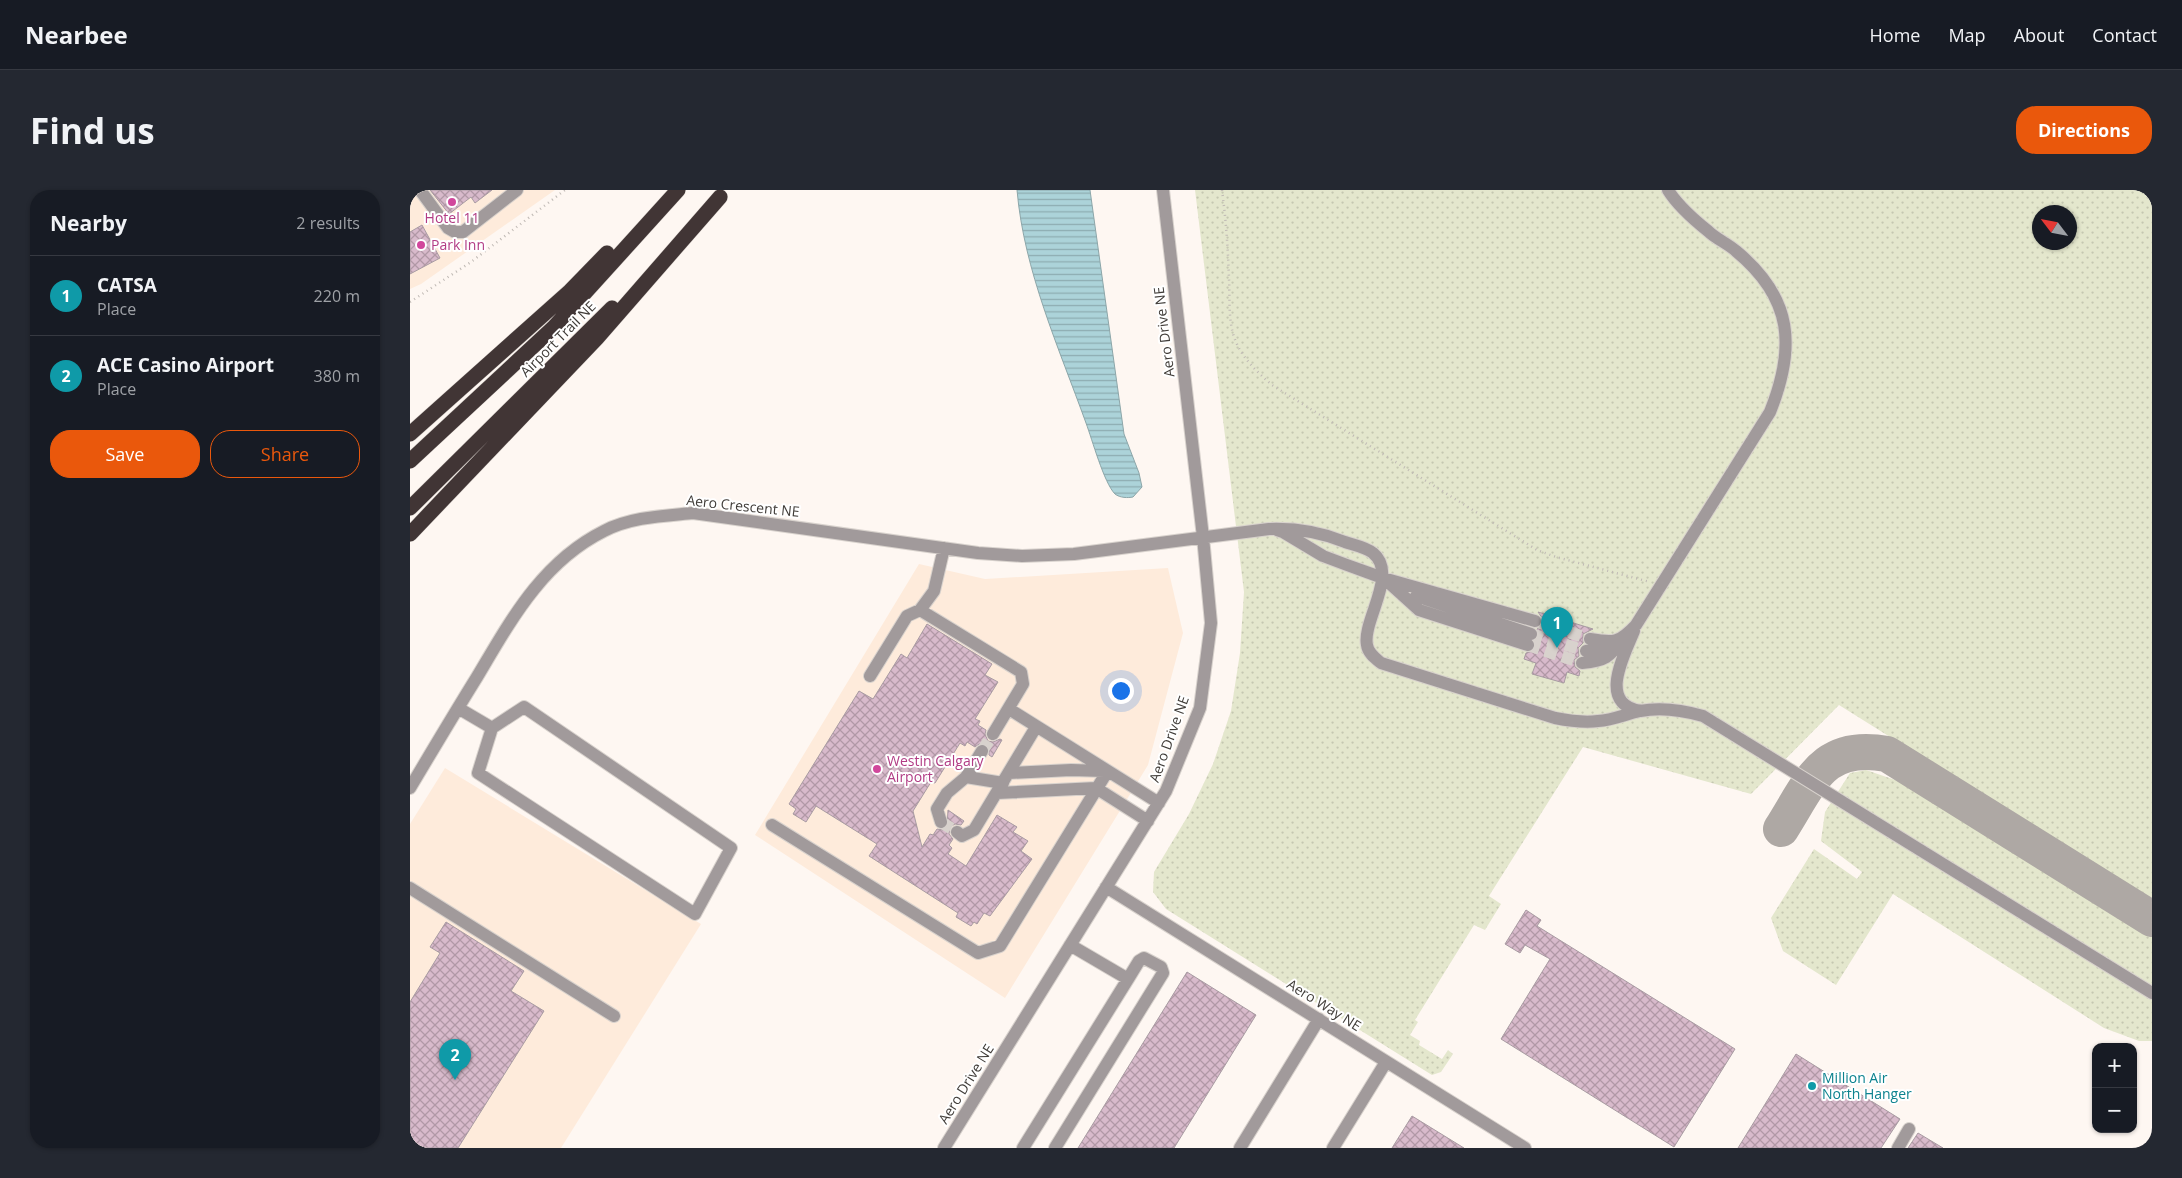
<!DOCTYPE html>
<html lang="en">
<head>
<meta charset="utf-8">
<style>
  body { margin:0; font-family:"Open Sans",sans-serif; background:#242831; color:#f1f3f6 }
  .controls { position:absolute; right:15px; bottom:15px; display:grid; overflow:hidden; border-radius:10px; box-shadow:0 1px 4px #0004 }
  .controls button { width:45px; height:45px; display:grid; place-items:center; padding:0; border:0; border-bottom:1px solid #363941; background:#171b24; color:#f1f3f6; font:25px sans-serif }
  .compass { position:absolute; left:1622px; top:15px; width:45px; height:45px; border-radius:50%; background:#171b24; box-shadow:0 1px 4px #0004; rotate:302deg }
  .you { position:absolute; left:710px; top:500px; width:18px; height:18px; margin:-12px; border:4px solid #fff; border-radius:50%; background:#1a73e8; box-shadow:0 0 0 8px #1a73e833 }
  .badge { display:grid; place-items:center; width:32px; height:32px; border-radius:50%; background:#ea580c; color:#fff; font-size:16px; font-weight:700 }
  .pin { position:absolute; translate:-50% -41px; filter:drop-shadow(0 1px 2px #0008) }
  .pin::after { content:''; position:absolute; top:26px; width:18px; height:15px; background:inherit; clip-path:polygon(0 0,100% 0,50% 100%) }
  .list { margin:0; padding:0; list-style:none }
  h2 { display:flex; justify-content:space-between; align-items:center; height:65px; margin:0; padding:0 20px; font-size:21px }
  h2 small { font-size:16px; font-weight:400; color:#9ea1a6 }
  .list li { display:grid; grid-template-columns:32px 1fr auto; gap:15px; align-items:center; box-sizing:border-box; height:80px; padding:0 20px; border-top:1px solid #363941 }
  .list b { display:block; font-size:19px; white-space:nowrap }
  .list p { margin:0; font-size:16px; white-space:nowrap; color:#9ea1a6 }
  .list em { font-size:16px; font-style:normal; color:#9ea1a6 }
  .actions { display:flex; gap:10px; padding:15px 20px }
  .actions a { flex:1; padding:11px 0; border:1px solid #ea580c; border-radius:20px; text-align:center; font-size:18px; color:#ea580c }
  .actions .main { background:#ea580c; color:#fff }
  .map { position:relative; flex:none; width:1742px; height:958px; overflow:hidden; border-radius:20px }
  header { display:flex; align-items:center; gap:30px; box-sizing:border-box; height:70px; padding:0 25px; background:#171b24; border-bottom:1px solid #363941 }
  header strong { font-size:24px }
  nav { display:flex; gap:28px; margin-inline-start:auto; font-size:18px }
  .intro { display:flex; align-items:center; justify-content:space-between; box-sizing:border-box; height:120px; padding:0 30px }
  h1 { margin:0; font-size:35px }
  .button { padding:12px 22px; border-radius:20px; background:#ea580c; color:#fff; font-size:18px; font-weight:700 }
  main { display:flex; gap:30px; padding:0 30px }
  aside { flex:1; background:#171b24; border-radius:20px; box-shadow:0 1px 4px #0004 }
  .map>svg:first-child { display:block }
  .commercial { fill:#feebdb }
  .grass { fill:url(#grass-dots); fill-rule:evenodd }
  .water { fill:url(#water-rules); stroke:#8ca6a9 }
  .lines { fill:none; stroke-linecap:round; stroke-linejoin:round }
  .taxiway { stroke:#aea8a4; stroke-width:36 }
  .building { fill:url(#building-cross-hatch); stroke:#a89ba2 }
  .minor-tunnel { stroke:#d8d2cd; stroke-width:12; stroke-dasharray:12 6; stroke-linecap:butt }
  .minor-casing { stroke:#d8d2cd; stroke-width:14 }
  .highway-casing { stroke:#d8d2cd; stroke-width:16 }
  .path { stroke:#bfb9b4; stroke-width:2.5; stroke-dasharray:1 4; stroke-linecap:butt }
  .minor { stroke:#a19a9b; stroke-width:12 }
  .highway { stroke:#413535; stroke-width:15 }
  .hotel-dot { fill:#d1479c; stroke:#fff; stroke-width:2 }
  .culture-dot { fill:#0f9aa8; stroke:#fff; stroke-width:2 }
  .labels { text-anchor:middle; stroke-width:4; stroke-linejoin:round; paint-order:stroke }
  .hotel-label { font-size:14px; fill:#b23c85; stroke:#fff; text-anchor:start }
  .street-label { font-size:14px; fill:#403c38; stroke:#fff }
  .culture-label { font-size:14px; fill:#0d838f; stroke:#fff; text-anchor:start }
</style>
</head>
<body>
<header>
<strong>Nearbee</strong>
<nav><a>Home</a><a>Map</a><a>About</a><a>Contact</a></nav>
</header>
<div class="intro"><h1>Find us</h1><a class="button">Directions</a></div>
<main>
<aside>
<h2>Nearby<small>2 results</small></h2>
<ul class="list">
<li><span class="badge" style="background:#0f9aa8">1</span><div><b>CATSA</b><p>Place</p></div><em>220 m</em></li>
<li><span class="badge" style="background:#0f9aa8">2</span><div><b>ACE Casino Airport</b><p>Place</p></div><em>380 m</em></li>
</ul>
<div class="actions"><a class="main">Save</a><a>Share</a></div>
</aside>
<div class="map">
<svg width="1742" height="958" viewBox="0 0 1742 958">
  <defs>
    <pattern id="grass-dots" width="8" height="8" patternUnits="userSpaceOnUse" patternTransform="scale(1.25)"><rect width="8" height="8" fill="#e4e7cd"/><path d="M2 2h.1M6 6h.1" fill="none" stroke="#c5c7b1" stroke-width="1.8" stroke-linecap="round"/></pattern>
    <pattern id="water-rules" width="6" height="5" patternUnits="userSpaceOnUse" patternTransform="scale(1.25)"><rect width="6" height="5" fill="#acd3d9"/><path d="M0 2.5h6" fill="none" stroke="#8dacb1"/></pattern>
    <pattern id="building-cross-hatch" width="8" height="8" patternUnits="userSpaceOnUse" patternTransform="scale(1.25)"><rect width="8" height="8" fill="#d8bacb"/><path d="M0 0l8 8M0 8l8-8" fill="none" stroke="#b198a6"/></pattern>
  </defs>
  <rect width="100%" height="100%" fill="#fef7f2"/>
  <path class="commercial" d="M0,0H145L11,94L0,99Z
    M509,374L575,389L758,378L773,443L738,575L595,808L345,645Z
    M35,578L291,734L151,958H0V634Z"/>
  <path class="grass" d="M785,0H1742V711L1429,515L1341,604L1173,557L1079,706L1091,714L1075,740L1064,735L1005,830L1008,832L1000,845L1010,851L1009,855L1032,869L1038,860L1043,864L1031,882L1022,885L756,719L743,702L744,682L779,624L803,574L821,521L830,463L834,402ZM1630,22H1660V52H1630Z
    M1456,580L1497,594L1742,746V851H1729L1694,838L1483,704L1426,795L1373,761L1361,728L1404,659L1447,689L1452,682L1411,651L1415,622L1440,583Z"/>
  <path class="water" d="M607,0H680L714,244L729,283L732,297L723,307C718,308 710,308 705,304C694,293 682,249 676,233C649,158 614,81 607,0Z"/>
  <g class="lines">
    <path class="taxiway" d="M1371,639C1401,592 1412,552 1477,564L1742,729"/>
  </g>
  <path class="building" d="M20,0H82L65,13L61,7L39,24Z
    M12,35L30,68L0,84V42Z
    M1128,422L1183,439L1173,444V453L1168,458L1169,466L1164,470L1165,477L1170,481L1169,486L1157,482L1154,493L1122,484L1126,473L1114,469L1116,463L1123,461L1126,457L1125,451L1129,446L1127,439L1133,433V429Z
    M517,434L582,474L575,485L588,492L565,529L570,531L568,535L576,540L575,544L578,551L583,552L590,549L592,550L582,567L579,565V558L576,554H569L565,557L557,552L555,556L550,553L525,593L521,592L503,621L512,657L520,644L523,645L527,639L533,640L537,637L538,620L554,631L551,635L545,634L540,637L539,644L543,649L539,655L542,658L538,664L556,676L587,625L607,637L603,642L618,651L611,661L622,669L580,726L574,723L567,734L564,732L561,736L546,727L548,723L459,666L467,654L406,616L396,632L383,624L386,619L379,614L449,501L463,509L491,464L497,468Z
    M1116,720L1131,730L1127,736L1325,859L1264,957L1091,849L1140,769L1115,755L1110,763L1095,754Z
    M36,732L114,781L101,801L134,821L48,958H0V812L30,763L20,757Z
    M777,782L846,825L764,958H668Z
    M1386,864L1490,929L1471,958H1328Z
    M1002,926L1054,958H982Z
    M1508,943L1533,958H1498Z"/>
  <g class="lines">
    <path class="minor-tunnel" d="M1125,431L1180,449
      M1121,444L1176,461
      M1118,455L1172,473
      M572,561L583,544
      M531,632L547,642"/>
    <defs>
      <path id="minor" d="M10,0L38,38L45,42H53L107,0
        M867,340L873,342L913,366L937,375L973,388L1125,431
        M977,391L1009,420L1118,455
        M1006,406L1121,444
        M510,420L524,401L534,358
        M1224,441C1214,466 1187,514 1231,521
        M1180,449C1204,453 1209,453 1226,435L1360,222C1386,157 1383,108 1326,61C1317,53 1306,49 1298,41C1283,29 1268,16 1258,0
        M1176,461L1197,458L1202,454
        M1172,473C1195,471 1200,467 1213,449
        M460,486L497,426L510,420L611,482L613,494L583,544
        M48,518L82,538L68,583L285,724L321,658L114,517L82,538
        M599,519L749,613
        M599,583L661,580L694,581
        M556,587L593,593
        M0,598C22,561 44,524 67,487C101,430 132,372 194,341C221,327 253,326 283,323L568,363L612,366L664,364L859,339C886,338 910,342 935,352C944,355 956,357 963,363C989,384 952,431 957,455C958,463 965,468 971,473L1145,528C1160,531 1174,533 1188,531C1203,530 1216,524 1230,521C1251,517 1272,520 1293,526L1742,803
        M587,603L686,598L738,631
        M531,632L527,619L537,603L556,587L572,561
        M362,635L568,763L590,756L697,582
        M547,642L552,646L564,640L626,537
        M696,697L1115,958
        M0,698L204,826
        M534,958L756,601L790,518L801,433L793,347L753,0
        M613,958L718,789
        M645,958L753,783L751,777L734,768L729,771L718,789L660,755
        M830,958L909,829
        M923,958L976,872
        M1488,958L1499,939"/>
      <path id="highway" d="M0,244L160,101L197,63
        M0,271L144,137L268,0
        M0,318L202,118
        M0,344L187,148L310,7"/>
    </defs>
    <use href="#minor" class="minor-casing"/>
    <use href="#highway" class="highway-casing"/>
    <path class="path" d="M812,0C816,30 818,59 819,89C820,107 818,129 824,147C831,167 846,181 862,195L1127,360L1146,367L1240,392
      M0,112L61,72L155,0"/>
    <use href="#minor" class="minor"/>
    <use href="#highway" class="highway"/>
  </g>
  <g class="hotel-dot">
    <circle cx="42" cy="12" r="5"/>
    <circle cx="11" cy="55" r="5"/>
    <circle cx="467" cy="579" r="5"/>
  </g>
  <circle class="culture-dot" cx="1402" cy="896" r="5"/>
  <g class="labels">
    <g class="hotel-label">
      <text x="42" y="33" text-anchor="middle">Hotel 11</text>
      <text x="21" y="60">Park Inn</text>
      <text x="477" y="576">Westin Calgary<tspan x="477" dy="16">Airport</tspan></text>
    </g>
    <g class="street-label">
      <text transform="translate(754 142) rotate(-97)" y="5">Aero Drive NE</text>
      <text transform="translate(148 149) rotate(-45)" y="5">Airport Trail NE</text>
      <text transform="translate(333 316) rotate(6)" y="5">Aero Crescent NE</text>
      <text transform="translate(759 549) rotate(-70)" y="5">Aero Drive NE</text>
      <text transform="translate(914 815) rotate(32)" y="5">Aero Way NE</text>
      <text transform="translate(556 894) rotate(-58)" y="5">Aero Drive NE</text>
    </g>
    <g class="culture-label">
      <text x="1412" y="893">Million Air<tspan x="1412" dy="16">North Hanger</tspan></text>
    </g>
  </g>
</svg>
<div class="controls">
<button>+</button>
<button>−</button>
</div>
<svg class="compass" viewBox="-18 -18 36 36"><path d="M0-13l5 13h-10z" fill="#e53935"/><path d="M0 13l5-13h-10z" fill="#9ea1a6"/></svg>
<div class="you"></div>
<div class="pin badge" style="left:1147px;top:458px;background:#0f9aa8">1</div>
<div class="pin badge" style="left:45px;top:890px;background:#0f9aa8">2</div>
</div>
</main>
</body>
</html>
